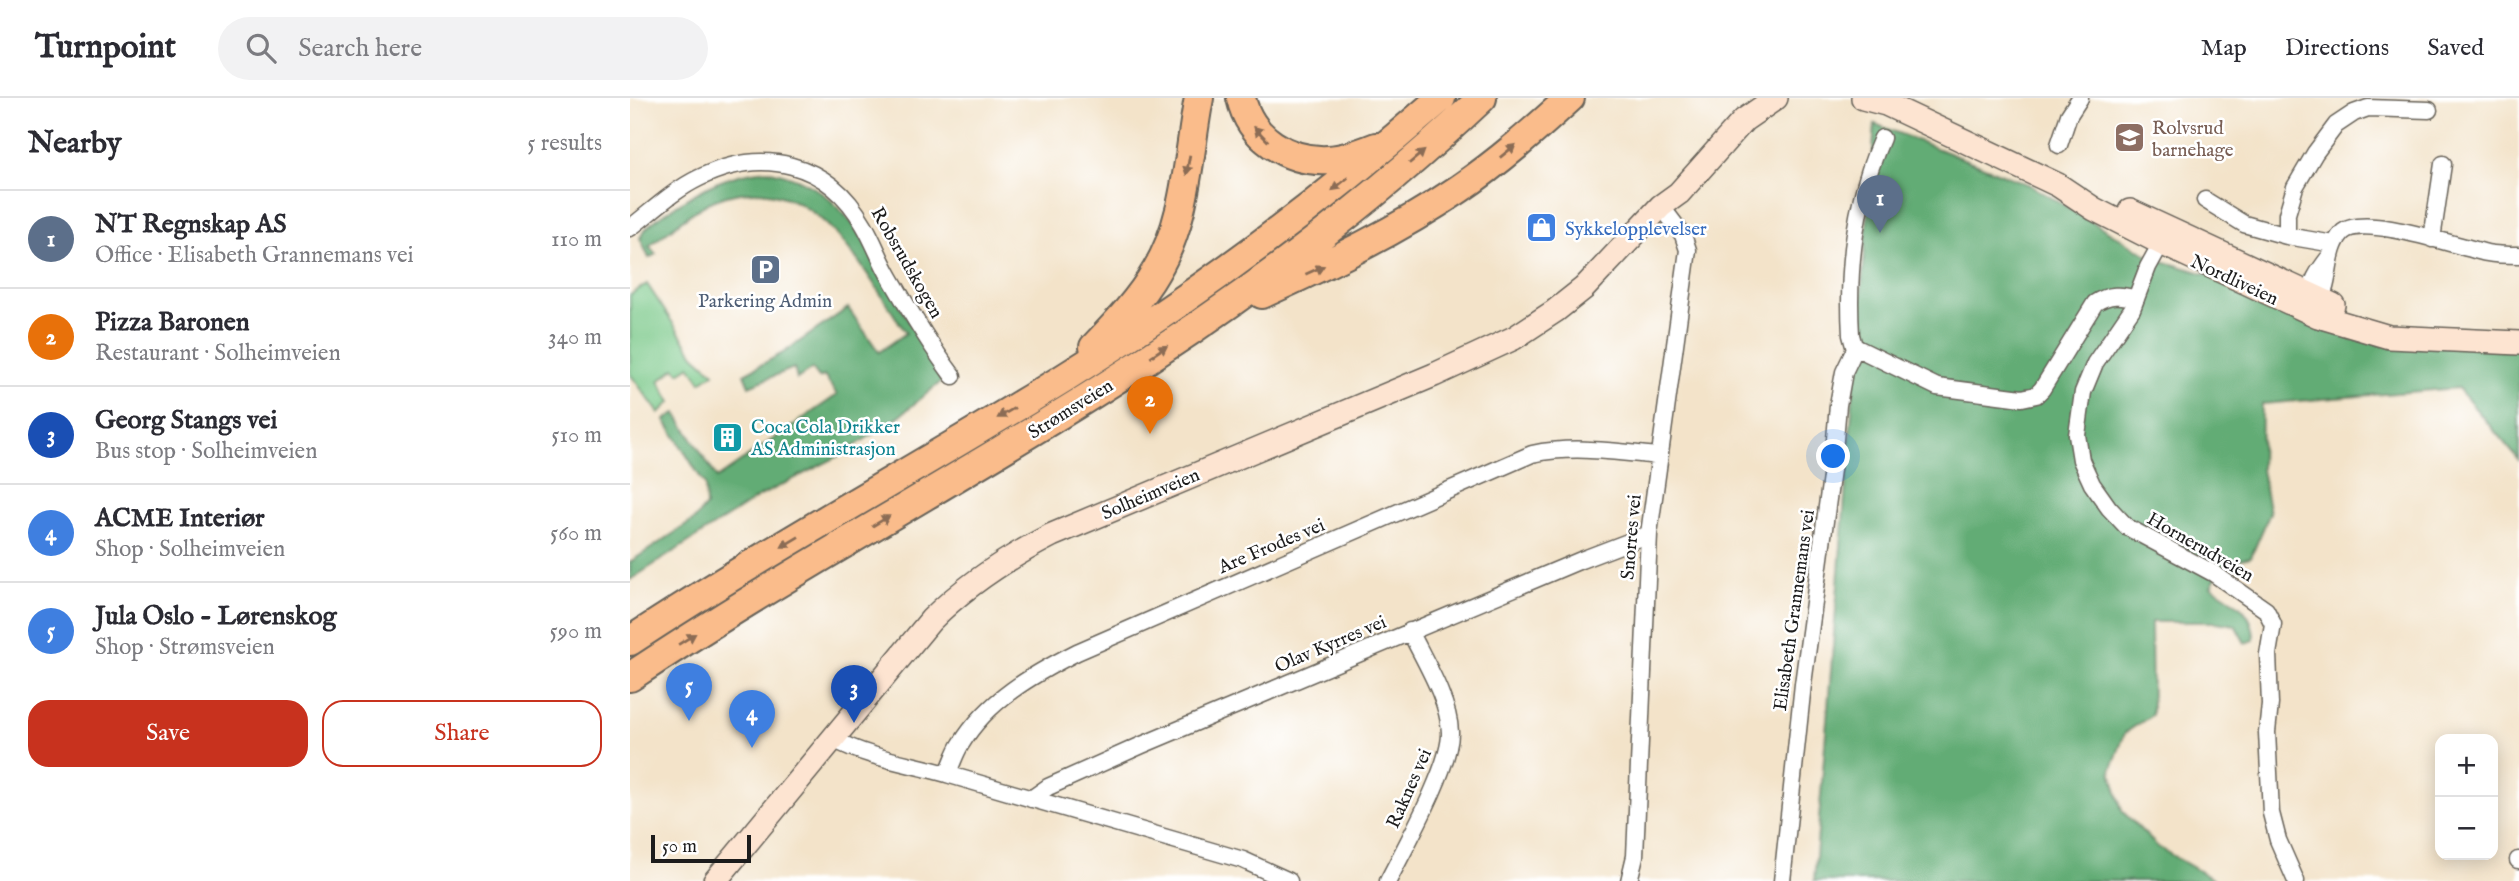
<!DOCTYPE html>
<html lang="en">
<head>
<meta charset="utf-8">
<style>
  body { margin:0; font-family:"IM FELL English",serif; background:#f2f2f3; color:#2b2b33 }
  .controls { position:absolute; right:21px; bottom:21px; display:grid; overflow:hidden; border-radius:14px; box-shadow:0 4px 18px #0003 }
  .controls button { width:63px; height:63px; display:grid; place-items:center; padding:0; border:0; border-bottom:2px solid #e1e1e2; background:#fff; color:#2b2b33; font:35px sans-serif }
  .scale { position:absolute; left:21px; bottom:18px; width:100px; box-sizing:border-box; padding-left:7px; border:4px solid #1c1c1c; border-top:0; font-size:19px; line-height:24px; white-space:nowrap; color:#1c1c1c; -webkit-text-stroke:5px #fff; paint-order:stroke }
  .you { position:absolute; left:1204px; top:359px; width:24px; height:24px; margin:-18px; border:5px solid #fff; border-radius:50%; background:#1a73e8; box-shadow:0 0 0 10px #1a73e833 }
  .badge { display:grid; place-items:center; width:46px; height:46px; border-radius:50%; background:#c8321e; color:#fff; font-size:23px; font-weight:700 }
  .pin { position:absolute; translate:-50% -58px; filter:drop-shadow(0 2px 4px #0008) }
  .pin::after { content:''; position:absolute; top:37px; width:24px; height:21px; background:inherit; clip-path:polygon(0 0,100% 0,50% 100%) }
  .list { margin:0; padding:0; list-style:none }
  h2 { display:flex; justify-content:space-between; align-items:center; height:91px; margin:0; padding:0 28px; font-size:30px }
  h2 small { font-size:23px; font-weight:400; color:#7c7c81 }
  .list li { display:grid; grid-template-columns:46px 1fr auto; gap:21px; align-items:center; box-sizing:border-box; height:98px; padding:0 28px; border-top:2px solid #e1e1e2 }
  .list b { display:block; font-size:26px; white-space:nowrap }
  .list p { margin:0; font-size:23px; white-space:nowrap; color:#7c7c81 }
  .list em { font-size:23px; font-style:normal; color:#7c7c81 }
  .actions { display:flex; gap:14px; padding:21px 28px }
  .actions a { flex:1; padding:16px 0; border:2px solid #c8321e; border-radius:21px; text-align:center; font-size:24px; color:#c8321e }
  .actions .main { background:#c8321e; color:#fff }
  .icon { flex:none; width:38px; height:38px; fill:none; stroke:currentColor; stroke-width:2; stroke-linecap:round; stroke-linejoin:round }
  .map { position:relative; flex:none; width:1889px; height:783px; overflow:hidden }
  header { display:flex; align-items:center; gap:42px; box-sizing:border-box; height:98px; padding:0 35px; background:#fff; border-bottom:2px solid #e1e1e2 }
  header strong { font-size:33px }
  nav { display:flex; gap:38px; margin-inline-start:auto; font-size:24px }
  .search { width:490px; height:63px; background:#f2f2f3; display:flex; align-items:center; gap:18px; box-sizing:border-box; padding:0 24px; border-radius:38px; color:#7c7c81; font-size:26px }
  main { display:flex }
  aside { flex:1; background:#fff }
  .map>svg:first-child { display:block }
  .green { fill:#79c888; stroke:#4a7252; stroke-width:2 }
  .forest { fill:#62ac74; stroke:#3f6448; stroke-width:2 }
  .lines { fill:none; stroke-linecap:round; stroke-linejoin:round }
  .street-casing { stroke:#676259; stroke-width:19 }
  .secondary-casing { stroke:#676259; stroke-width:26 }
  .highway-casing { stroke:#676259; stroke-width:32 }
  .street { stroke:#fff; stroke-width:16 }
  .secondary { stroke:#fde4d1; stroke-width:23 }
  .highway { stroke:#fabc8b; stroke-width:28 }
  .oneway { fill:#8b6c54 }
  .labels { text-anchor:middle; stroke-width:5; stroke-linejoin:round; paint-order:stroke }
  .education-label { font-size:19px; fill:#785e54; stroke:#fff; text-anchor:start }
  .shop-label { font-size:19px; fill:#366cbe; stroke:#fff; text-anchor:start }
  .street-label { font-size:19px; fill:#1c1c1c; stroke:#fff }
  .service-label { font-size:19px; fill:#4e5e75; stroke:#fff }
  .culture-label { font-size:19px; fill:#0d838f; stroke:#fff; text-anchor:start }
</style>
</head>
<body>
<header>
<strong>Turnpoint</strong>
<div class="search"><svg class="icon" aria-label="search" viewBox="0 0 24 24"><circle cx="10" cy="10" r="6"/><path d="M15 15l6 6"/></svg>Search here</div>
<nav><a>Map</a><a>Directions</a><a>Saved</a></nav>
</header>
<main>
<aside>
<h2>Nearby<small>5 results</small></h2>
<ul class="list">
<li><span class="badge" style="background:#5c6f8a">1</span><div><b>NT Regnskap AS</b><p>Office · Elisabeth Grannemans vei</p></div><em>110 m</em></li>
<li><span class="badge" style="background:#e8710a">2</span><div><b>Pizza Baronen</b><p>Restaurant · Solheimveien</p></div><em>340 m</em></li>
<li><span class="badge" style="background:#1a4fb4">3</span><div><b>Georg Stangs vei</b><p>Bus stop · Solheimveien</p></div><em>510 m</em></li>
<li><span class="badge" style="background:#3f7fe0">4</span><div><b>ACME Interiør</b><p>Shop · Solheimveien</p></div><em>560 m</em></li>
<li><span class="badge" style="background:#3f7fe0">5</span><div><b>Jula Oslo - Lørenskog</b><p>Shop · Strømsveien</p></div><em>590 m</em></li>
</ul>
<div class="actions"><a class="main">Save</a><a>Share</a></div>
</aside>
<div class="map">
<svg width="1889" height="783" viewBox="0 0 1889 783">
  <rect width="100%" height="100%" fill="#fff"/>
  <filter id="ink" filterUnits="userSpaceOnUse"><feTurbulence type="fractalNoise" baseFrequency=".0143" numOctaves="2"/><feDisplacementMap in="SourceGraphic" scale="14" xChannelSelector="R" yChannelSelector="G"/><feConvolveMatrix kernelMatrix="1 2 1 2 8 2 1 2 1" color-interpolation-filters="sRGB"/></filter>
  <filter id="wash" filterUnits="userSpaceOnUse"><feTurbulence type="fractalNoise" baseFrequency=".00686" numOctaves="4" result="noise"/><feDisplacementMap in="SourceGraphic" scale="28" xChannelSelector="R" yChannelSelector="G"/><feGaussianBlur stdDeviation="1.57" result="paint"/><feColorMatrix in="noise" values="0 0 0 0 0 0 0 0 0 0 0 0 0 0 0 0 0 1.4 0 .05"/><feComposite in="paint" operator="in"/></filter>
  <g filter="url(#wash)">
    <rect width="100%" height="100%" fill="#f3e3c9"/>
    <path class="green" d="M17,186L64,257L84,275L71,284L60,268L49,275L45,270L29,283L41,304L29,315L0,276V197Z"/>
    <path class="forest" d="M1245,26L1400,87L1525,161L1685,208L1752,231L1889,244V362L1828,290L1632,306L1631,372L1640,415L1621,459L1595,465L1581,488C1603,502 1625,513 1624,542L1615,545L1605,527L1586,524H1521L1522,617L1495,635L1481,673L1492,713L1528,749L1586,783H1184Z
      M137,72C181,81 202,99 229,134L312,283L266,321L211,357L130,398L0,482V464L64,422L76,408L75,387L35,322L46,315L87,380L207,297L194,278L189,280L182,271L167,281L164,270L119,288L114,276L153,255L218,210L249,254L276,235C231,169 182,64 85,102C63,111 38,134 19,148L26,156L19,160L10,140C16,126 29,120 41,111C74,89 97,76 137,72Z"/>
  </g>
  <g filter="url(#ink)">
    <g class="lines">
      <defs>
        <path id="street" d="M1252,40C1225,102 1217,169 1221,237L1224,248L1229,251L1307,289L1392,300L1406,297L1412,291L1465,205C1479,196 1491,196 1506,201
          M1429,47L1439,17L1450,0
          M1575,102L1614,126L1657,138L1704,146
          M0,130C22,113 44,92 69,80C132,49 198,63 234,127C244,144 250,162 260,179C279,212 300,247 323,278
          M1535,138L1518,169L1502,211L1465,265L1453,294L1447,337L1451,362L1462,386L1479,410L1497,429L1583,475L1636,512L1643,526L1638,556L1640,606L1637,634L1641,715L1648,742L1666,783
          M1657,138V116L1665,89L1685,55L1706,27L1724,15L1738,10L1799,12
          M1802,141L1813,66
          M1679,205C1679,186 1689,172 1700,158
          M1684,209C1704,189 1693,156 1712,135C1731,114 1829,149 1857,155C1867,157 1878,157 1889,157
          M203,641C240,661 280,665 320,677C417,706 515,734 613,762L659,783
          M317,676C322,667 325,655 331,646C358,602 402,577 447,554L902,356C944,347 986,354 1029,358
          M401,701L418,689L512,647L951,462L1019,436
          M1888,762H1889
          M758,783C775,749 821,668 820,634C819,602 794,562 780,533
          M999,783L1005,758L1019,436L1058,152L1053,137L1031,108
          M1152,783L1173,586L1203,364L1208,307L1214,274L1226,249"/>
        <path id="secondary" d="M1233,0L1256,6L1428,87L1464,111L1531,145L1688,218L1759,239L1889,245
          M1500,113L1703,207
          M85,783L301,522C337,486 377,460 422,437L804,277L884,240L925,213L954,190L1031,108L1049,95L1114,22L1146,0"/>
        <path id="highway" d="M611,0C620,40 658,64 698,62C715,61 731,55 746,49
          M632,196C700,165 767,133 829,91C869,64 905,32 940,0
          M464,249C486,226 510,201 526,173C557,122 558,57 569,0
          M0,543C141,450 290,369 434,280C568,197 693,104 811,0
          M0,579C154,476 318,388 474,289C608,205 737,109 852,0"/>
      </defs>
      <use href="#street" class="street-casing"/>
      <use href="#secondary" class="secondary-casing"/>
      <use href="#highway" class="highway-casing"/>
      <use href="#street" class="street"/>
      <use href="#secondary" class="secondary"/>
      <use href="#highway" class="highway"/>
    </g>
    <defs><path id="oneway-solid" d="M-6-.8H1V-3.2L6.5 0L1 3.2V.8H-6Z" transform="scale(1.75)"/></defs>
    <g class="oneway">
      <use href="#oneway-solid" transform="translate(631 36) rotate(-134)"/>
      <use href="#oneway-solid" transform="translate(878 53) rotate(-39)"/>
      <use href="#oneway-solid" transform="translate(787 59) rotate(-40)"/>
      <use href="#oneway-solid" transform="translate(558 67) rotate(100)"/>
      <use href="#oneway-solid" transform="translate(710 86) rotate(141)"/>
      <use href="#oneway-solid" transform="translate(685 172) rotate(-24)"/>
      <use href="#oneway-solid" transform="translate(529 253) rotate(-34)"/>
      <use href="#oneway-solid" transform="translate(376 315) rotate(149)"/>
      <use href="#oneway-solid" transform="translate(251 423) rotate(-31)"/>
      <use href="#oneway-solid" transform="translate(160 444) rotate(149)"/>
      <use href="#oneway-solid" transform="translate(57 541) rotate(-32)"/>
    </g>
  </g>
  <defs>
    <symbol id="school-square" viewBox="-11 -11 22 22"><rect x="-9" y="-9" width="18" height="18" rx="4" fill="#8d6e63" stroke="#fff"/><path d="M0-5L7-2L0 1L-7-2ZM-4 1L0 2.5L4 1V4Q0 6-4 4Z" fill="#fff"/></symbol>
    <symbol id="shop-square" viewBox="-11 -11 22 22"><rect x="-9" y="-9" width="18" height="18" rx="4" fill="#3f7fe0" stroke="#fff"/><path d="M-5-2.5h2.3a2.7 3.5 0 0 1 5.4 0H5L5.5 6h-11ZM-1.5-2.5h3a1.5 2.3 0 0 0-3 0Z" fill="#fff"/></symbol>
    <symbol id="parking-square" viewBox="-11 -11 22 22"><rect x="-9" y="-9" width="18" height="18" rx="4" fill="#5c6f8a" stroke="#fff"/><path d="M-3.5-5.5H1a3.5 3.5 0 0 1 0 7H-1V5.5H-3.5ZM-1-3.4V-.6H.8a1.4 1.4 0 0 0 0-2.8Z" fill="#fff"/></symbol>
    <symbol id="building-square" viewBox="-11 -11 22 22"><rect x="-9" y="-9" width="18" height="18" rx="4" fill="#0f9aa8" stroke="#fff"/><path d="M-4-6H4V6H1V3H-1V6H-4ZM-2.5-4.3h1.7v1.8h-1.7ZM.8-4.3h1.7v1.8H.8ZM-2.5-1h1.7V.8h-1.7ZM.8-1h1.7V.8H.8Z" fill="#fff"/></symbol>
  </defs>
  <g fill-rule="evenodd">
    <use href="#school-square" x="1482" y="22" width="35" height="35"/>
    <use href="#shop-square" x="894" y="112" width="35" height="35"/>
    <use href="#parking-square" x="118" y="154" width="35" height="35"/>
    <use href="#building-square" x="80" y="322" width="35" height="35"/>
  </g>
  <g class="labels">
    <g class="education-label">
      <text x="1522" y="36">Rolvsrud<tspan x="1522" dy="22">barnehage</tspan></text>
    </g>
    <g class="shop-label">
      <text x="935" y="137">Sykkelopplevelser</text>
    </g>
    <g class="street-label">
      <text transform="translate(278 164) rotate(60)" y="7">Robsrudskogen</text>
      <text transform="translate(1605 181) rotate(25)" y="7">Nordliveien</text>
      <text transform="translate(440 310) rotate(-32)" y="7">Strømsveien</text>
      <text transform="translate(520 395) rotate(-23)" y="7">Solheimveien</text>
      <text transform="translate(1000 439) rotate(-85)" y="7">Snorres vei</text>
      <text transform="translate(641 447) rotate(-23)" y="7">Are Frodes vei</text>
      <text transform="translate(1571 448) rotate(30)" y="7">Hornerudveien</text>
      <text transform="translate(1163 512) rotate(-82)" y="7">Elisabeth Grannemans vei</text>
      <text transform="translate(700 545) rotate(-23)" y="7">Olav Kyrres vei</text>
      <text transform="translate(778 690) rotate(-66)" y="7">Raknes vei</text>
    </g>
    <g class="service-label">
      <text x="135" y="209">Parkering Admin</text>
    </g>
    <g class="culture-label">
      <text x="121" y="335">Coca Cola Drikker<tspan x="121" dy="22">AS Administrasjon</tspan></text>
    </g>
  </g>
</svg>
<div class="controls">
<button>+</button>
<button>−</button>
</div>
<div class="scale">50 m</div>
<div class="you"></div>
<div class="pin badge" style="left:1250px;top:135px;background:#5c6f8a">1</div>
<div class="pin badge" style="left:520px;top:336px;background:#e8710a">2</div>
<div class="pin badge" style="left:224px;top:625px;background:#1a4fb4">3</div>
<div class="pin badge" style="left:122px;top:650px;background:#3f7fe0">4</div>
<div class="pin badge" style="left:59px;top:623px;background:#3f7fe0">5</div>
</div>
</main>
</body>
</html>
